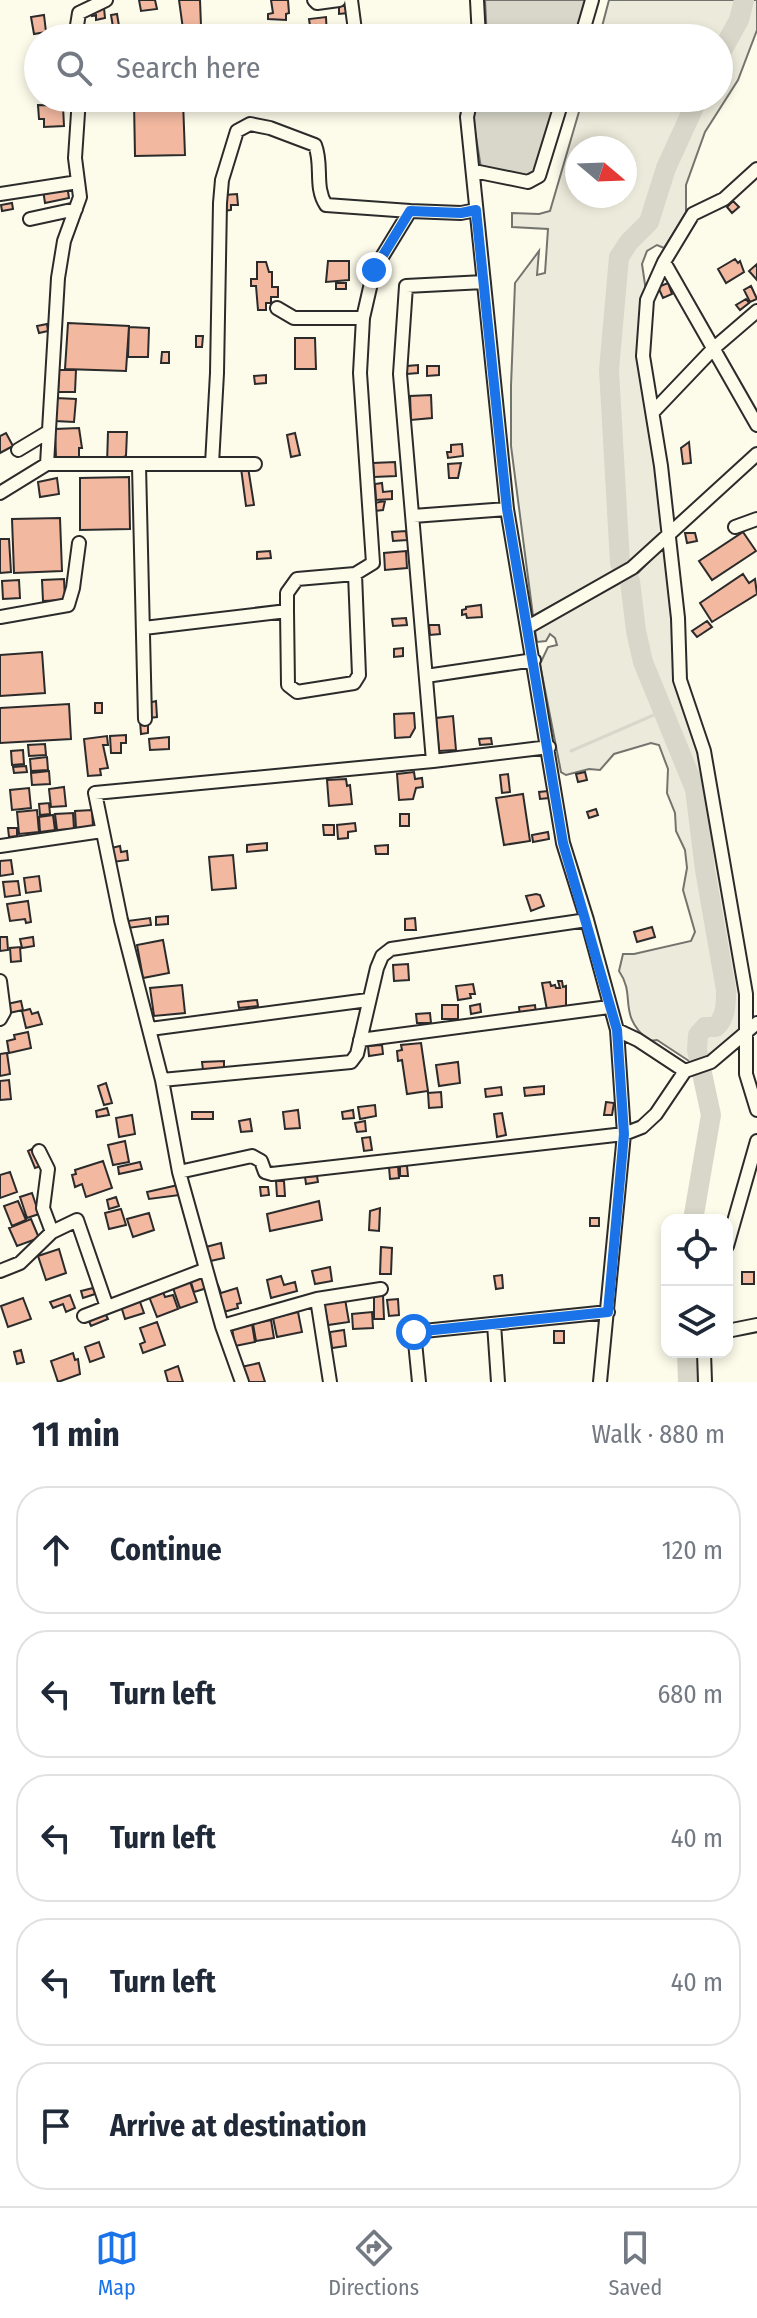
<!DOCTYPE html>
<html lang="en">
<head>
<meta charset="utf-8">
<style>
  body { margin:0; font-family:"Fira Sans Condensed",sans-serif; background:#f6f6f7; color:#1f2937 }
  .controls { position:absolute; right:24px; bottom:24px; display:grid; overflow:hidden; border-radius:16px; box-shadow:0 4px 12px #0003 }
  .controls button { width:72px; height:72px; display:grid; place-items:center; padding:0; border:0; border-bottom:2px solid #e0e1e3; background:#fff; color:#1f2937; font:40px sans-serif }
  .compass { position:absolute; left:565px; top:136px; width:72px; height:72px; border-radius:50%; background:#fff; box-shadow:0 4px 12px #0003; rotate:109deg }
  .stop { position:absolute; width:24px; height:24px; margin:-18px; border:6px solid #1a73e8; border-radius:50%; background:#fff }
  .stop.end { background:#1a73e8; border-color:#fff; box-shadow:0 2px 8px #0008 }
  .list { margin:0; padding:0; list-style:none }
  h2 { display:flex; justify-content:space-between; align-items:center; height:104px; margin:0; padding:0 32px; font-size:34px }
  h2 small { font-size:26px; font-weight:400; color:#747a83 }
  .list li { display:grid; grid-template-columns:52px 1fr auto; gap:24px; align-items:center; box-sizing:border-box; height:128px; margin:0 16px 16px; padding:0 16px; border:2px solid #e0e1e3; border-radius:32px }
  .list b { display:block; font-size:30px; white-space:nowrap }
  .list em { font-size:26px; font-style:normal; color:#747a83 }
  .icon { flex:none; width:44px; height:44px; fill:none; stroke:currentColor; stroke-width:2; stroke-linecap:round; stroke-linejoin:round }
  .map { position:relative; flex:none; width:757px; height:1382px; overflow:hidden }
  .search { position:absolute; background:#fff; box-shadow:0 4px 12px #0003; left:24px; right:24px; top:24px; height:88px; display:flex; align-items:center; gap:20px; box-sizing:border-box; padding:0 28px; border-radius:44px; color:#747a83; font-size:30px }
  .sheet { height:824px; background:#fff }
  nav { display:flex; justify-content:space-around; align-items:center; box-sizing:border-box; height:112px; border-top:2px solid #e0e1e3; background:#fff; font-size:22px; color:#747a83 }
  nav a { display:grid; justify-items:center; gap:4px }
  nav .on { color:#1a73e8 }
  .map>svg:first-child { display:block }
  .green { fill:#ecebdb; stroke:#74746e; stroke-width:2; fill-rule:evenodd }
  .water { fill:#d8d7c9; stroke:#74746e; stroke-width:2 }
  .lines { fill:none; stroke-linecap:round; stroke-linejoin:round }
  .stream { stroke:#d8d7c9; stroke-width:3 }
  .river { stroke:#d8d7c9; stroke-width:20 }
  .building { fill:#f2b8a0; stroke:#2b2b2b; stroke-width:2 }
  .minor-casing { stroke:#2b2b2b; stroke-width:16 }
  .minor { stroke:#fdfbea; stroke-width:12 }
  .route { stroke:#1a73e8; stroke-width:10 }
</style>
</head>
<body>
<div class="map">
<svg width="757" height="1382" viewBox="0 0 757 1382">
  <rect width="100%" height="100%" fill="#fdfbea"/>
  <path class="green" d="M609,0H757V30L738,80L705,132L686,185V213L664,248L657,245L647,251L642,264L646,291L648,414L663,532L629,563L533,616L511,446V386L515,283L539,251L537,275L545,273L548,229L512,227V213L539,214L550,211L583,98H719V38H599ZM577,148H625V196H577Z
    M664,546L672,617L676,682L697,750L707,795L740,993L741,1031L711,1056L692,1063L657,1040L649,1041C616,1013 637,997 619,971L623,954H634L691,941L695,932L683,890L687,868L685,850L676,831L675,813L667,793L668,769L659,745L651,743L614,754L600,770L589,769L566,775L561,772L540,664L548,647L557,645L555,638L550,634L546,641L537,642L535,630L638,573Z"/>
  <path class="water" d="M485,0H588L577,38H487Z
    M478,98H559L537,171L526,175L481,168L473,119Z"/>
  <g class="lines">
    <path class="stream" d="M571,751L663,711"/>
    <path class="river" d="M719,56L739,20L744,0
      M693,1220L711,1115L697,1050L698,1035L705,1027H716C726,1017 726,1004 726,990L705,870L695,789L643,662L636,631L630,581L620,563L609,370L619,257L629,242L649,222L666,168L698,98
      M687,1352L688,1382"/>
  </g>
  <path class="building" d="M139,0H155L157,9L141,11Z
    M179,0H200L201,26L183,29Z
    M271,0H288L289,13L286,14V20L268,19V14L273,13Z
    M347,3L348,13L339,14V4Z
    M104,8L105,18L96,20V15L92,16L91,11Z
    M117,14L119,26L113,27L111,15Z
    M44,15L46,32L34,34L31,17Z
    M326,17L327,38H316L315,25L310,26L309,19Z
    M133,98H182V99H133Z
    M266,98H272L270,109L265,108Z
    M183,101L185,155L135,156L134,102Z
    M38,105L63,106L64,126L44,127V119H39Z
    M67,185L69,198L45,203L43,190Z
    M237,194L238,205H231V210L224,211V195Z
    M733,201L739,207L732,213L727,207Z
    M12,203L13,209L2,211L1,205Z
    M735,259L738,263L740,261L744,272L726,283L718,269Z
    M328,261H349V280L326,282Z
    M257,262H266L269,272H272V287H278V297H271V303H266V310H258L256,286H251V279H257Z
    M757,264V280L749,271Z
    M336,283H346V289H336Z
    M668,283L672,294L663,298L658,287Z
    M751,286L757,299L750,302L744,290Z
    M746,299L749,303L740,310L736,305Z
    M68,323L129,326L126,371L65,369Z
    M47,324L48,331L39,333L37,326Z
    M129,327L149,328L148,357H128Z
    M196,336H203L202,347H196Z
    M295,338H315L316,369H295Z
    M162,352H169V363H161Z
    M418,365V373L407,374V366Z
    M427,366H439V375L427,376Z
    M59,370H76L75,392H58Z
    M266,375V383L255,384L254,376Z
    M431,395L432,418L411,420L410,396Z
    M56,398L76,399L74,422L55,421Z
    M79,428L82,448H79V458H56L55,429Z
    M108,432H127L126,456L107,464Z
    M6,433L13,446L0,453V436Z
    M295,433L300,455L291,457L287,435Z
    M689,442L691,463L683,464L681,448Z
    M462,444L463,456L448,458L447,452H451V445Z
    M395,462L396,476L374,477L373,463Z
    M461,463L458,478H449L448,464Z
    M248,467L254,505L246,506L241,468Z
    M129,477L130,529L80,530V478Z
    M57,478L59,494L40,497L38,482Z
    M382,483L383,492L392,491V499L376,500L375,484Z
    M385,501L383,510L375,511L374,503Z
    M60,518L62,571L14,573L12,519Z
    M406,531L407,540L393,541L392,532Z
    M743,532L756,551L712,580L699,561Z
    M685,533H695L697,541L687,543Z
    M0,539H9L11,572L0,573Z
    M270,551L271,558L257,559V552Z
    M406,551L407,568L385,570L384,553Z
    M743,574L749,583L755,579L757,594L712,622L700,603Z
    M64,579L65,600L43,601L42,580Z
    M19,580L20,598L3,599L2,581Z
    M481,605L482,617L467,618L466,614L462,615V610L466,609V607Z
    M406,618L407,625L393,626L392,619Z
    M707,621L712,627L697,637L692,631Z
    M429,625H439L440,634L430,635Z
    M403,648V656L394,657V649Z
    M42,652L45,693L0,696V655Z
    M156,701L157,717L149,718L148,703Z
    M95,703H102V713H95Z
    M69,704L71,739L0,743V708Z
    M414,713L415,728L410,737L395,738L394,714Z
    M453,716L456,750L439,751L436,718Z
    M140,721H148V733L141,734Z
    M126,735V743H121V753H111L110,736Z
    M107,736L108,745H103L108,768L100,769L101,775L88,776L84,739Z
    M169,737V749L150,750L149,739Z
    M491,738L492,744L480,745L479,739Z
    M45,744L46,755L29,756L28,745Z
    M23,750L24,764L12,765L11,751Z
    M47,757L48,770L31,771L30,759Z
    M26,766L27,772L14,773L13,767Z
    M49,771L50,784L32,785L31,773Z
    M414,772L415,779L422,778L423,787L416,788L413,799L399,800L397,774Z
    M585,772L587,780L578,782L576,774Z
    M508,774L510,792L502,793L500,775Z
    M346,779L347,786L350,785L352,804L329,806L327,780Z
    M64,787L66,806L51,807L49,789Z
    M29,788L31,808L12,810L10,790Z
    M548,791L549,798L540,799L539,792Z
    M523,794L530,841L504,845L496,798Z
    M49,803L50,814L40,815L39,804Z
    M596,809L598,815L589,818L587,812Z
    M37,810L39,832L19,834L17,812Z
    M92,810L93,827L76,828L75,811Z
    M73,813L74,829L57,830L55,814Z
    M400,814H409V826H400Z
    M53,815L55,830L40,832L39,817Z
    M355,823L356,831L348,832V838L338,839L337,825Z
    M323,825H334V835H324Z
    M8,828H17V836L9,837Z
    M548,832L549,839L533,842L532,835Z
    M267,843V850L247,852V845Z
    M388,845V854H376L375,846Z
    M120,846L121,852L127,851L128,860L113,862L111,848Z
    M233,855L236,888L212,890L209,857Z
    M11,860L13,874L0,876V861Z
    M39,876L41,891L26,893L24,878Z
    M18,881L20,895L5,897L3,882Z
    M536,894L540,895L544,906L531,911L526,896Z
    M28,901L31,922L26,923L25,919L10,921L7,904Z
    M168,916V924L156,925V917Z
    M150,918L151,925L128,928L127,921Z
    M415,918L416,930H405V919Z
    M652,927L655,937L637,942L634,932Z
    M0,937H7L8,950L0,951Z
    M33,937L34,946L22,948L20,939Z
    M163,940L169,973L143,978L137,945Z
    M20,947L21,961L11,962L10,948Z
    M408,964L409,980L394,981L393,965Z
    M558,981H562L563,987L566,986V1007L547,1010L542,983L550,982L551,986L555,985L556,988H560Z
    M473,984L475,994H470L471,998L458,1000L456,986Z
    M182,985L185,1013L154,1016L150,988Z
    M257,1000L258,1006L239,1008L238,1002Z
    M21,1001L23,1010L9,1013L7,1004Z
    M480,1004L481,1012L471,1014L470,1006Z
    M442,1005H458V1019H442Z
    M535,1005L536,1014L520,1016L519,1007Z
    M30,1009L32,1014L38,1012L42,1024L26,1028L22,1011Z
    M430,1013L431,1023H417L416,1014Z
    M28,1032L31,1048L9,1053L7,1041L15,1039L14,1035Z
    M421,1043L428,1091L407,1094L402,1060L398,1061L397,1051L402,1050L401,1045Z
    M382,1045L383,1054L369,1056L368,1046Z
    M7,1053L10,1074L0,1076V1054Z
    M224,1061V1068L203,1070L202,1062Z
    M458,1062L460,1083L439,1086L436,1065Z
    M9,1080L11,1099L0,1100V1081Z
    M106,1083L112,1103L104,1105L98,1086Z
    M544,1086V1094L525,1096L524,1088Z
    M501,1087L502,1095L486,1097L485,1089Z
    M441,1092L442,1107L429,1108L428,1093Z
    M606,1102L614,1103L612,1115H604Z
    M375,1105L376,1116L360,1119L358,1107Z
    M107,1108L109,1115L97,1117L96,1111Z
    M298,1110L300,1128L285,1129L283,1112Z
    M353,1110L354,1118L343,1119L342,1112Z
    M192,1112H213V1119H192Z
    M502,1113L506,1135L497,1137L494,1114Z
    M132,1115L135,1134L119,1137L116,1118Z
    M250,1119L252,1131L241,1132L239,1121Z
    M365,1121L366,1131L357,1132L355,1123Z
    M370,1137L372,1150L364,1151L362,1138Z
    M125,1141L129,1162L113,1165L108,1145Z
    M34,1148L41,1166L35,1168L28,1151Z
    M103,1161L112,1188L86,1197L82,1184L75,1187L72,1175L76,1174L75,1170Z
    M140,1162L142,1169L119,1174L118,1167Z
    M398,1166L399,1178L390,1179L389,1167Z
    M400,1166H407L408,1176H400Z
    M10,1172L17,1192L0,1198V1175Z
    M317,1176L318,1182L306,1184L305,1177Z
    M276,1181H284L285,1196H277Z
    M178,1185L180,1195L149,1199L147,1192Z
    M260,1187H268L269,1195L261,1196Z
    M32,1193L39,1214L27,1218L20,1197Z
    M116,1197L119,1206L109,1209L107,1200Z
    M18,1201L26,1220L12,1226L4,1206Z
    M319,1201L322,1220L270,1231L267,1214Z
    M380,1208L379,1231L369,1230L370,1211Z
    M121,1209L126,1225L109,1229L105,1213Z
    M149,1213L154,1230L133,1237L127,1219Z
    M590,1218H599V1226H590Z
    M31,1219L39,1238L17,1246L9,1228Z
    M221,1243L224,1258L206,1262L202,1248Z
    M381,1247L392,1248L391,1274H380Z
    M59,1249L66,1273L46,1280L38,1256Z
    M330,1267L332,1281L315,1284L312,1271Z
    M742,1272H754V1284H742Z
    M202,1275L207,1288L194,1292L190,1279Z
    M502,1275L503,1288L496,1289L494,1276Z
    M281,1276L284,1285L295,1282L297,1291L271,1298L267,1280Z
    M189,1279L197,1302L180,1308L172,1285Z
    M218,1285L221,1293L237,1288L241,1303L237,1304L238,1308L220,1313L213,1286Z
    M93,1288L95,1294L83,1298L81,1291Z
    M162,1289L165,1297L173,1295L178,1309L157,1317L148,1294Z
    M70,1295L75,1308L66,1312L63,1304L53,1308L50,1302Z
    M374,1295H383L384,1319H374Z
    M23,1298L31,1319L8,1327L1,1306Z
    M139,1299L144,1313L125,1319L121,1306Z
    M345,1299L349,1322L328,1325L324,1303Z
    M398,1299L399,1315L389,1316L387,1300Z
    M298,1312L302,1332L277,1337L273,1318Z
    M372,1312L373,1328L353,1329L352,1314Z
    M105,1313L108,1319L91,1326L88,1319Z
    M271,1320L274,1338L256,1341L253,1324Z
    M157,1322L165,1345L143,1353L140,1344L145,1342L140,1328Z
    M252,1324L255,1342L235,1346L232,1328Z
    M344,1330L346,1346L332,1348L330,1332Z
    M554,1331H564V1343H554Z
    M99,1342L104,1357L90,1362L85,1347Z
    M21,1350L24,1362L17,1364L14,1352Z
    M73,1353L75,1360L78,1359L80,1374L58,1382L51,1361Z
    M259,1363L265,1382H246L241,1367Z
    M178,1366L183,1382H168L165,1371Z"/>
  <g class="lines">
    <defs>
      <path id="minor" d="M314,0L317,3L339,0
        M351,0L356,38
        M477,0L479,38
        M75,38L79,13L106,0
        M581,38L592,0
        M471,98L467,117L507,509L563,843L587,920L617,1030L624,1134L600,1382
        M757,169L724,199L693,214L664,262L647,300L643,356L661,466L678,618L680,680L704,751L746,994V1074L757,1110
        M474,171L528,182L539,176L563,98
        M0,194L78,182
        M30,219L76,209
        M664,262L757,425
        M277,308L294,318H363
        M653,412L714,348L757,311
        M18,450L48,432
        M47,464L58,278L64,241L80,197L75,158L79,98
        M212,464H255
        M139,466L145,719
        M0,493L47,464H212L217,373L220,203L222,180L237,131L250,124L270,128L315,145C323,165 314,187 326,205L410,211
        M413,516L507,509
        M735,527L757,519
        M287,611L288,685L297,692L354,683L359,675L355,574
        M0,617L68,605L73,588L79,543
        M528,627L632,568L757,454
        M144,628L287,611V593L297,579L355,574L373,563L360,373L363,318L374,270L410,211L461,213L476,210
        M426,676L534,660
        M433,761L400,374L406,286L484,282
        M0,846L102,831
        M0,981L4,1012L0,1019
        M150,1029L368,1000
        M617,1030L638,1040L685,1071
        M360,1040L609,1007
        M162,1080L351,1062L357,1054L377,968L382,956L391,949L587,920
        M39,1151L48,1169L43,1208L52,1232
        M179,1172L252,1156L261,1161L265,1172L272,1174L624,1134L642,1127L656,1114L685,1071L711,1062L757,1023
        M727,1246L757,1141
        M0,1271L20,1263L52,1232L77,1220L107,1307
        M381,1289L317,1299L222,1326L179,1172L162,1080L121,920L95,793L433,761L549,747
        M317,1299L330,1382
        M84,1316L204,1270
        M494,1324L498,1382
        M222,1326L242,1382
        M727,1331L757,1325
        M704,1352L705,1382
        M419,1382L414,1332L608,1312"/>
    </defs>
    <use href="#minor" class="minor-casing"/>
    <use href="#minor" class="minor"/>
  </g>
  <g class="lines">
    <path class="route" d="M374,270L410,211L461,213L476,210L507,509L563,843L617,1030L624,1134L608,1312L414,1332"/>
  </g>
</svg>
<div class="controls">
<button><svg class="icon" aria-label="locate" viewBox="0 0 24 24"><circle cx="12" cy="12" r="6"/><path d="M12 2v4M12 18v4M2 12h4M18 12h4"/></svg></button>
<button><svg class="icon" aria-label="layers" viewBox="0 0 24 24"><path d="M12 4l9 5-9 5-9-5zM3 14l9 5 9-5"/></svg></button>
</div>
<svg class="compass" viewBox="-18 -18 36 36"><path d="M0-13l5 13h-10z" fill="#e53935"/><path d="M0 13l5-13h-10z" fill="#747a83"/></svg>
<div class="stop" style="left:414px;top:1332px"></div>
<div class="stop end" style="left:374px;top:270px"></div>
<div class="search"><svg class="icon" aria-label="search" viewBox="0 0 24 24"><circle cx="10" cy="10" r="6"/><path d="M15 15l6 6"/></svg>Search here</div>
</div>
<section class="sheet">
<h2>11 min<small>Walk · 880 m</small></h2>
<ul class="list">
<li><svg class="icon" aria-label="ahead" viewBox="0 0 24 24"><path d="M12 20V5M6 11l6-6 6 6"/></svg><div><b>Continue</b></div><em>120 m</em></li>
<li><svg class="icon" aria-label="left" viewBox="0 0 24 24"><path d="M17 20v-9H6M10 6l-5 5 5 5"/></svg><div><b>Turn left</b></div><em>680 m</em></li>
<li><svg class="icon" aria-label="left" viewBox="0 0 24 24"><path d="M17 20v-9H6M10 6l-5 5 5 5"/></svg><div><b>Turn left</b></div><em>40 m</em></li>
<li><svg class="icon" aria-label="left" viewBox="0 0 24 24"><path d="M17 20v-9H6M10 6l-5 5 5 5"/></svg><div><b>Turn left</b></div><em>40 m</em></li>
<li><svg class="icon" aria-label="arrive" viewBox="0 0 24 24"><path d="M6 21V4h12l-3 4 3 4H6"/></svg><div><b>Arrive at destination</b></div></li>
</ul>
</section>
<nav>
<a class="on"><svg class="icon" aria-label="map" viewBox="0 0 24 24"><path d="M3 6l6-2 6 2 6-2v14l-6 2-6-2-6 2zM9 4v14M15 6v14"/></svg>Map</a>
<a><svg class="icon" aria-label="directions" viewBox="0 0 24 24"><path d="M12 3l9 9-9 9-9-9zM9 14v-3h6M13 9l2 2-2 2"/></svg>Directions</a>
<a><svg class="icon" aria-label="saved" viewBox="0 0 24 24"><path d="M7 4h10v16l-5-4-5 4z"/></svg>Saved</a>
</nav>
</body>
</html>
